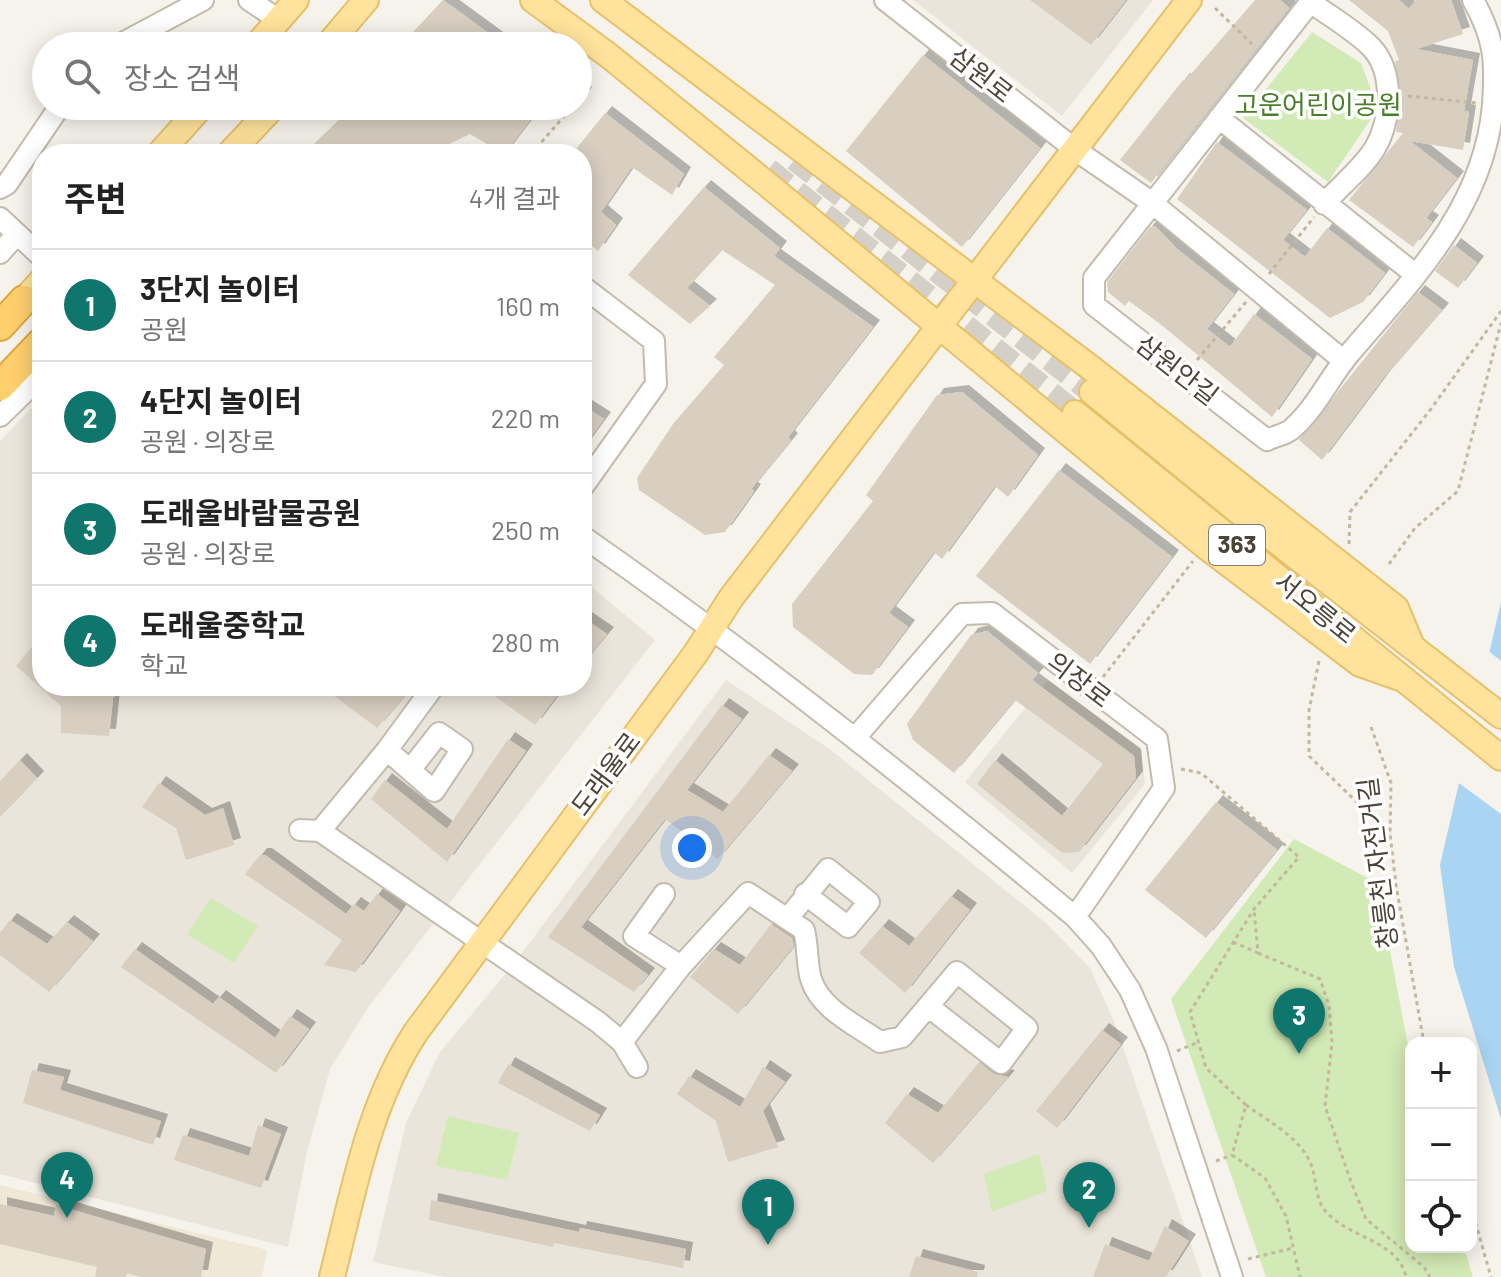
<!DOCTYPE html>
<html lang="ko">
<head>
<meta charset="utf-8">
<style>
  body { margin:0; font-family:Barlow,"Noto Sans KR",sans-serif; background:#f2f2f2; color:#222 }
  .controls { position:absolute; right:24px; bottom:24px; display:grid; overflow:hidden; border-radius:16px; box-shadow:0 4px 20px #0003 }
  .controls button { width:72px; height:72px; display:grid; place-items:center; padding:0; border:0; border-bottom:2px solid #e0e0e0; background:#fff; color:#222; font:40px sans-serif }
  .you { position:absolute; left:692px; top:848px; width:28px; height:28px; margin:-20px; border:6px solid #fff; border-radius:50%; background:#1a73e8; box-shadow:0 0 0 12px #1a73e833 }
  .badge { display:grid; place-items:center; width:52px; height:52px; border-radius:50%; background:#0f766e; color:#fff; font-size:26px; font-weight:700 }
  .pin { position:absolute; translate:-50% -66px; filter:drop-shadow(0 2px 4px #0008) }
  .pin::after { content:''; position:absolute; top:42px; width:28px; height:24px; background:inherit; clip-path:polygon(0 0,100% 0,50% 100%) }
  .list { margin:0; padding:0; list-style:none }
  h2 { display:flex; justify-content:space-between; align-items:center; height:104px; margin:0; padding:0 32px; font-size:34px }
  h2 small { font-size:26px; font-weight:400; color:#767676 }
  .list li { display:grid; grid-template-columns:52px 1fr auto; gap:24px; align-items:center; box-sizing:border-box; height:112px; padding:0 32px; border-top:2px solid #e0e0e0 }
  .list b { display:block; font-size:30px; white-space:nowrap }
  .list p { margin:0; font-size:26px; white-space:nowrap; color:#767676 }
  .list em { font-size:26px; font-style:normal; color:#767676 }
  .icon { flex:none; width:44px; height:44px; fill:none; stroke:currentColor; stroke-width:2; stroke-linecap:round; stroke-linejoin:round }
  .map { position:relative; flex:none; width:1501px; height:1277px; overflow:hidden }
  .search { position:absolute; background:#fff; box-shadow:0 4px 20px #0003; left:32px; top:32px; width:560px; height:88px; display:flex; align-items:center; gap:20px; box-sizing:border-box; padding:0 28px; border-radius:44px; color:#767676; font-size:30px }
  .panel { position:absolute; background:#fff; box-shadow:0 4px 20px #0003; left:32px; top:144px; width:560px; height:552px; border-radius:32px }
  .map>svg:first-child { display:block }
  .residential { fill:#eae5da }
  .education { fill:#efe8d6 }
  .green { fill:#d2eab5 }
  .water { fill:#a9d4f2 }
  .pier { fill:#f6f3ec }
  .building { fill:#d8cfc1; filter:url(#shadow) }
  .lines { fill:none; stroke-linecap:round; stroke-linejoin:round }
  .major-tunnel { stroke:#d4d0c8; stroke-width:24; stroke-dasharray:24 12; stroke-linecap:butt }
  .minor-casing { stroke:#c2bbae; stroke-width:24 }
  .major-casing { stroke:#e6c16a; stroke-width:28 }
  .highway-casing { stroke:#e0a43c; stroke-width:32 }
  .path { stroke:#c4b79f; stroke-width:3; stroke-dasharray:4 4; stroke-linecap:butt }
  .minor { stroke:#fff; stroke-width:20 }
  .major { stroke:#ffe39c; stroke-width:24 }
  .highway { stroke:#ffcf6e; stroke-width:28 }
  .labels { text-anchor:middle; stroke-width:7; stroke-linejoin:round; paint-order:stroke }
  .shield { fill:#fff; stroke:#817c74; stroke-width:2 }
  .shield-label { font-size:24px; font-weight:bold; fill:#4b4439 }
  .street-label { font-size:26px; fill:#4b4439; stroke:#fff }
  .park-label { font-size:26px; fill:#4a7f2a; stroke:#fff }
</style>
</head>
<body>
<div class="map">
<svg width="1501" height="1277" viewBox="0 0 1501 1277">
  <defs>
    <filter id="shadow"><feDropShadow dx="7" dy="-7" stdDeviation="0" flood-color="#0004"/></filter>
  </defs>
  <rect width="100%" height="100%" fill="#f6f3ec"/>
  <path class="residential" d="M913,0H1153L1062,116Z
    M42,397V686H582V579L655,640L369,1006L330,1069L307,1152L288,1247L0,1174V441Z
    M726,680L831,750L1046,923L1090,968L1114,1021L1202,1277H445L373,1262L406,1123L440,1052L513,965Z
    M1048,680L1141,748L1145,784L1072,873L965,782Z"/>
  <path class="education" d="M0,1185L267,1250L262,1277H0Z"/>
  <path class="green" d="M1312,32L1361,63L1372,93L1371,119L1328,182L1243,118Z
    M1294,839L1377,883L1411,1061V1247H1464L1473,1277H1266L1171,999Z
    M211,898L258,926L234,963L187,934Z
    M448,1116L519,1133L507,1180L436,1166Z
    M1039,1154L1047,1191L992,1212L984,1174Z"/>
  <path class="water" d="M1501,602V1119L1454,967L1440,865Z"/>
  <path class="pier" d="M1486,649L1501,661V814L1456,781Z"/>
  <path class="building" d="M443,0L506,46H400Z
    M1030,0H1126L1091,45Z
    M1255,0H1280L1289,8L1151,183L1120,160L1183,80L1185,81Z
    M1349,0H1399L1409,9L1416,0H1451L1463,34L1416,49L1473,60L1464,111L1469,112L1463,150L1410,141L1457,178L1426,218L1432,222L1413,247L1349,200L1403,133L1396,132L1401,96L1395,61L1399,60L1388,31Z
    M923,55L1040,148L962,247L846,151Z
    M345,106H541L504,154L470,134L428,154H304L342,117L338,114Z
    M605,113L684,174L672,195L632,167L601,212L616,225L598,251L582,238V154H572Z
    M1217,142L1307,210L1283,240L1305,257L1327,228L1385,273L1363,302L1330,318L1177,199Z
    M704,187L780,248L774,256L873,327L788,437L791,440L751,489L754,491L725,532L705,535L639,490L637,478L673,424L724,365L714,357L775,285L722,250L687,288L710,306L690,324L628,275Z
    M1155,226L1177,249L1234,294L1207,329L1230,347L1254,314L1312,359L1272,417L1164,327L1129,301L1125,306L1108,292L1107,282L1150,227Z
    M1454,245L1477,263L1458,288L1435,271Z
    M1418,292L1442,310L1384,377L1322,460L1299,440Z
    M962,392L1038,455L1008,497L995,486L942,559L934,552L889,613L908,627L872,675L854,674L793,627L792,604L873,501L866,495L937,395Z
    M582,405L604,419L582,449Z
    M1059,470L1172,557L1090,664L976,576Z
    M582,617L607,634L582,664Z
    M987,631L1038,673L1032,680L1134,756L1136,778L1079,852L1062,853L977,784L995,760L1062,816L1103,764L1015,700L954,773L913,740L907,724L971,635Z
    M35,643L42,650V686L91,689L94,686H126L113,698L109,736L61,733V706L16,666Z
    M321,686H363L374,694L380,686H413L377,728Z
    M481,686H564L535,725Z
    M722,705L742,719L687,790L723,812L769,755L792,771L718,859L665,819L581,927L648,975L634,992L548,937Z
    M508,739L526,751L447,862L371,799L385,780L447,829Z
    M20,760L37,778L0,817V781Z
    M159,783L205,815L223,808L234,845L186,860L176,828L142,807Z
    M1216,802L1277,850L1206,938L1145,890Z
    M260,855H265L346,914L354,904L364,911L377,894L400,911L356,972L324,965L342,940L245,874Z
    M951,896L970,910L905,993L859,953L882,926L909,946Z
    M10,920L47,944L67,922L93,941L49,992L0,955V933Z
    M771,924L792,938L794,946L738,1014L690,977L714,949L740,965Z
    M135,949L213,1004L219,997L275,1038L290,1016L309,1029L276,1073L121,967Z
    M1102,1030L1121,1044L1057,1128L1036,1111Z
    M979,1062L994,1074L1008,1077L933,1163L885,1123L907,1094L938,1113Z
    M508,1064L600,1115L590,1131L498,1083Z
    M763,1067L785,1082L763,1111L778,1147L728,1162L716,1121L677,1094L689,1076L740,1107Z
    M32,1070L64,1077L60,1090L161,1121L153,1145L23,1103Z
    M258,1125L281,1134L261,1188L174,1160L183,1135L249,1156Z
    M431,1200L579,1232L580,1228L686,1249L683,1268L554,1243L553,1247L429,1220Z
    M0,1204L54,1216L56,1205L206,1249L201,1277H140L127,1273L126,1277H95L97,1267L0,1244Z
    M1165,1226L1189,1241L1166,1277H1093L1105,1244L1149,1261Z
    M916,1256L978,1272L977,1277H909Z"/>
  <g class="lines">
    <path class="major-tunnel" d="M795,159L1092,392
      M768,170L1075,413"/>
    <defs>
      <path id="minor" d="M249,0L279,20
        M885,0L1077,151L1151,202L1344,361
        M1312,0L1094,278V305L1267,440C1275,436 1288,434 1294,427C1316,407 1330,377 1349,354C1413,279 1484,208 1493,105C1496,61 1495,39 1473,0
        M1310,2C1330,16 1354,30 1371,47C1395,72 1391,120 1375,148C1363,168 1340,186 1324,204
        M117,46L203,0
        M1219,118L1416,275
        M0,188L7,184L60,106
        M0,218L42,257
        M0,253L17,234
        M582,286L654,341L656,384L582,488
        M0,416L42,375
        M582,536C753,655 915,784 1075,917L1101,946L1130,990L1156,1048L1232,1277
        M855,738L962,614L992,613L1157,739L1164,788L1075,917
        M387,750L434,791L462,749L439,733L410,770
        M300,830L320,831L598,1022L622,1042L637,1067
        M320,831L387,750L434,686
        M664,894L634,936L681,966
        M788,918L828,869L869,902L848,927L805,894
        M622,1042L681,966L748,893L804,930C808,945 807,968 811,979C820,1009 856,1025 880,1042L902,1037L957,972L1027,1028L1001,1063L929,1007"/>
      <path id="major" d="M533,0L608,55L767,184L1205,546L1360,664L1400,678
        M603,0L1091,368L1396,608L1411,644
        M256,46L296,0
        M327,46L366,0
        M159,154L202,106
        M229,154L274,106
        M24,300L42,280
        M1092,392L1249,520L1501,716
        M1075,413L1501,758
        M332,1277C353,1194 368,1105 416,1032L696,653L731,598L1189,0"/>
      <path id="highway" d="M0,326L24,300
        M0,386L42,342"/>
    </defs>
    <use href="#minor" class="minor-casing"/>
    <use href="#major" class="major-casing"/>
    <use href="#highway" class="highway-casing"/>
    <path class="path" d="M1215,8L1252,44
      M1408,96L1476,103
      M578,101L591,86
      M531,154L573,106
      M1269,274L1314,217
      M1197,360L1246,302
      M1349,544L1350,512L1431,409L1501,311
      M1389,564L1415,528L1458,491L1501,323
      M1319,661L1309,710V756L1390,834
      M1103,677L1193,561
      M1371,727L1391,783L1390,834L1396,885L1424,1043
      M1181,769L1201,773L1299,857L1254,909L1190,1012L1206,1068L1246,1105L1232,1155L1265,1178L1286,1216L1300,1277
      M1233,942L1258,953L1254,909
      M1258,953L1320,979L1329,1005L1332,1043L1325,1106L1351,1182L1366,1219L1424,1267L1430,1277
      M1177,1051L1199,1042
      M1246,1105C1269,1122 1302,1138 1312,1167C1316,1179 1316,1198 1323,1208C1345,1238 1398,1239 1406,1277
      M1216,1161L1232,1155
      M1471,1207L1491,1277
      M1248,1259L1293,1248"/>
    <use href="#minor" class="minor"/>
    <use href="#major" class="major"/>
    <use href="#highway" class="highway"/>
  </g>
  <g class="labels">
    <rect class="shield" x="1209" y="525" width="56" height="40" rx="6"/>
    <g class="shield-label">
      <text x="1237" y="553">363</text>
    </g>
    <g class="street-label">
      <text transform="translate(981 75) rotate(38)" y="9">삼원로</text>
      <text transform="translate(1177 370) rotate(38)" y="9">삼원안길</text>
      <text transform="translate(1315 608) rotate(39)" y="9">서오릉로</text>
      <text transform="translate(1079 680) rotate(37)" y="9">의장로</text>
      <text transform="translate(606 774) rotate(-53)" y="9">도래울로</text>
      <text transform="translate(1378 863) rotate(-97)" y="9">창릉천 자전거길</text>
    </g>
    <g class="park-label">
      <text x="1318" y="114">고운어린이공원</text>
    </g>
  </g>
</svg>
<div class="controls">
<button>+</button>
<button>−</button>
<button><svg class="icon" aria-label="locate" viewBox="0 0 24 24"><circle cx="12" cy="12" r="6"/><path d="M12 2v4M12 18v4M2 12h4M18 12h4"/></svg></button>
</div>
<div class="you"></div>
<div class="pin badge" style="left:768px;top:1245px">1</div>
<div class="pin badge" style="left:1089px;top:1228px">2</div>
<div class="pin badge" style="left:1299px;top:1054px">3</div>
<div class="pin badge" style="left:67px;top:1218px">4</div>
<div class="search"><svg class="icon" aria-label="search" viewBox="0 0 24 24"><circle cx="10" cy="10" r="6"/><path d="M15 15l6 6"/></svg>장소 검색</div>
<section class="panel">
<h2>주변<small>4개 결과</small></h2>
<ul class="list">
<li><span class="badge">1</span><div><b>3단지 놀이터</b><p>공원</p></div><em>160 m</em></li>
<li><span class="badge">2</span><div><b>4단지 놀이터</b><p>공원 · 의장로</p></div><em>220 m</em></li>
<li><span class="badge">3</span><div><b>도래울바람물공원</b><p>공원 · 의장로</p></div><em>250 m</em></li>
<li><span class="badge">4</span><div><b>도래울중학교</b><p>학교</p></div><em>280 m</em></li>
</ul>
</section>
</div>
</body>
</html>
